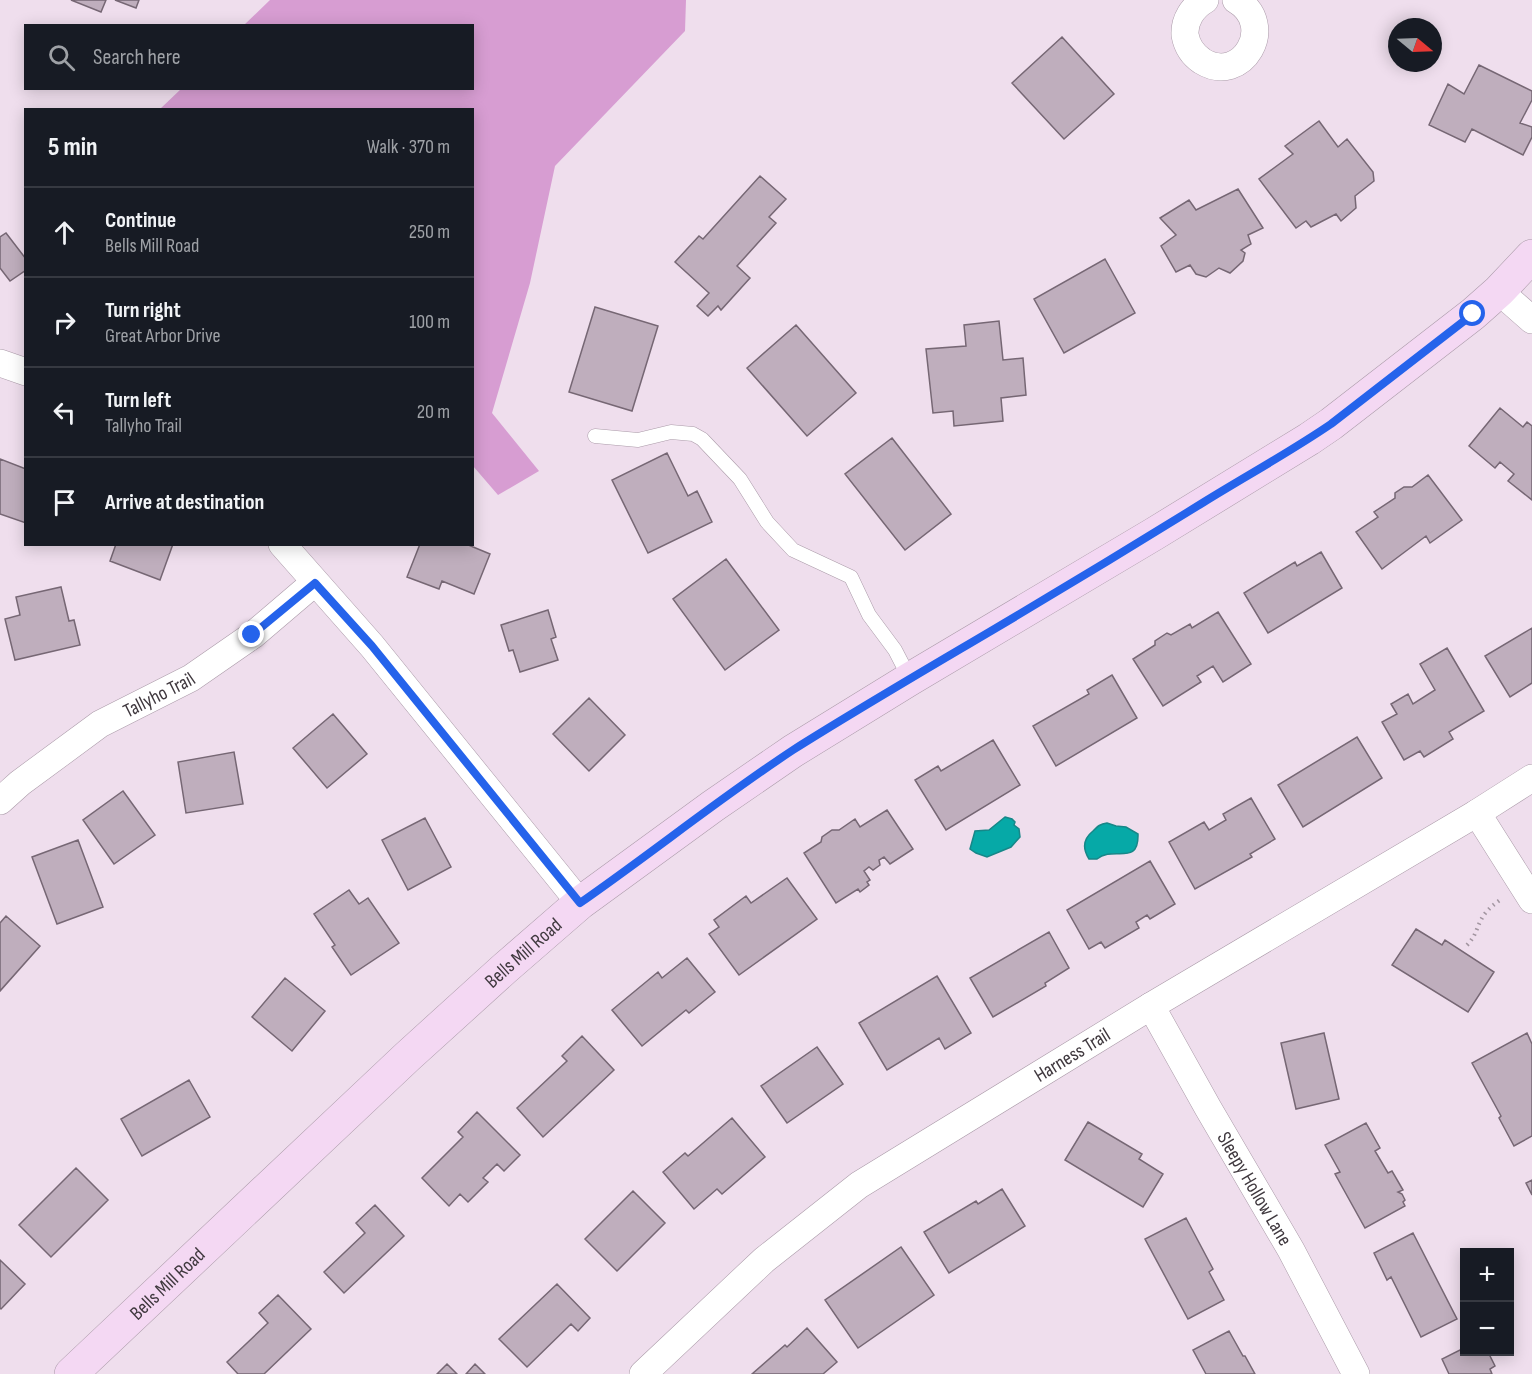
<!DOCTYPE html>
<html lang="en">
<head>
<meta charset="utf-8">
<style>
  body { margin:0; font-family:"Sofia Sans Condensed",sans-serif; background:#242831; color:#f1f3f6 }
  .controls { position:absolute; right:18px; bottom:18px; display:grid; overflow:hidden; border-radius:0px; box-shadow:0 3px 15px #0003 }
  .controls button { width:54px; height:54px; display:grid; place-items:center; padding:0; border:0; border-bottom:2px solid #363941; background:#171b24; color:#f1f3f6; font:30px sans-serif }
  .compass { position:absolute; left:1388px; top:18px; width:54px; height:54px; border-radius:50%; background:#171b24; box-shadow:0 3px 15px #0003; rotate:109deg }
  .stop { position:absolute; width:18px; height:18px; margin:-14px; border:4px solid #2563eb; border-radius:50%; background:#fff }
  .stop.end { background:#2563eb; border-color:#fff; box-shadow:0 2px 6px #0008 }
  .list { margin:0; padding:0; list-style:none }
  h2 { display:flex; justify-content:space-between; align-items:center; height:78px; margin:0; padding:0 24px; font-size:26px }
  h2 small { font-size:20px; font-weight:400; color:#9ea1a6 }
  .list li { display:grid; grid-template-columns:39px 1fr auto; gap:18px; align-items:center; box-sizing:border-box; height:90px; padding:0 24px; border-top:2px solid #363941 }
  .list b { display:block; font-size:22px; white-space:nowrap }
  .list p { margin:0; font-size:20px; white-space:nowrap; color:#9ea1a6 }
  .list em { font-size:20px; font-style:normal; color:#9ea1a6 }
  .icon { flex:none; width:33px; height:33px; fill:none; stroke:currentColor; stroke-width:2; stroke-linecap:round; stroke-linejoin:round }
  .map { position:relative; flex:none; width:1532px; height:1374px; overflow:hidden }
  .search { position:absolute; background:#171b24; box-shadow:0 3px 15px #0003; left:24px; top:24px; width:450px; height:66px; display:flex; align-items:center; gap:15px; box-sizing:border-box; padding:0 21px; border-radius:0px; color:#9ea1a6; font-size:22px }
  .panel { position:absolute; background:#171b24; box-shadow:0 3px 15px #0003; left:24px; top:108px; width:450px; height:438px; border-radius:0px }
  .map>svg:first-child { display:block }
  .green { fill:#d79dd2 }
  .water { fill:#06a9a7; stroke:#178788; stroke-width:1.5 }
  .building { fill:#bfaebd; stroke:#766774; stroke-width:1.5 }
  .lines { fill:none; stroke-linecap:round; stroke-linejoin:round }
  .lane-casing { stroke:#ab9ba9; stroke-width:15 }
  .street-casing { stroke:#ab9ba9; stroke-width:28 }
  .secondary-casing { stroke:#ab9ba9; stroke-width:34 }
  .path { stroke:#a295a0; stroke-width:4; stroke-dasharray:1.5 4.5; stroke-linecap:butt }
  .lane { stroke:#fff; stroke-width:14 }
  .street { stroke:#fff; stroke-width:27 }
  .secondary { stroke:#f4d8f3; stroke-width:33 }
  .route { stroke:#2563eb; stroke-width:8 }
  .labels { text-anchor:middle; stroke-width:6; stroke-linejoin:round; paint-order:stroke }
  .street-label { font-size:20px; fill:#40393f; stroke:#efdeed }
</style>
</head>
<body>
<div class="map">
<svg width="1532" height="1374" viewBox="0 0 1532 1374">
  <rect width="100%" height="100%" fill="#efdeed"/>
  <path class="green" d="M270,0H686L685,31L555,166L530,283L492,413L539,471L498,495L473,466L472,110L160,109L181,89L472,88V26L244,25Z"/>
  <path class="water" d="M1005,817L1012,819L1015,822L1014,825L1019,829L1020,837L1011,847L987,857L976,853L970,849L975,831L989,830Z
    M1107,823L1116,826L1126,827L1138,834C1139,867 1113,845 1097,859H1089C1082,848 1083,839 1093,831C1098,826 1100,824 1107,823Z"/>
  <path class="building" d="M71,0H106L101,12Z
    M115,0H139L136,8Z
    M1062,37L1114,94L1064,139L1012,83Z
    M1479,65L1532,91V100L1520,123L1532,127V137L1523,155L1472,129L1465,142L1429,125L1448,84L1464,94Z
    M1319,121L1338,147L1347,139L1373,172L1374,181L1355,196L1356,208L1341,221L1336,214L1311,227L1306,221L1296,228L1259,179L1293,154L1285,146Z
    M760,176L786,199L769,217L776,223L737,266L750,278L721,310L718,306L708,316L697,306L709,293L675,262L699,236L703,239Z
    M1238,189L1263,228L1248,235L1251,244L1241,250L1245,253L1243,261L1230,273L1219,268L1206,277L1196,274L1190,265L1176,272L1161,246L1176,235L1160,218L1189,200L1196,210Z
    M6,233L26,259V270L10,281L0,268V237Z
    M1105,259L1135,313L1064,353L1034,299Z
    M595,307L658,326L632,411L569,392Z
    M999,321L1003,360L1023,358L1026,395L1001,398L1003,421L954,426L953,411L933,413L926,349L966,346L964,325Z
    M796,325L856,393L807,436L747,368Z
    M1500,408L1523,427L1527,422L1532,426V500L1508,481L1514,474L1500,462L1495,468L1469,446Z
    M892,438L951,514L905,550L845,474Z
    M667,453L688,496L697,491L712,522L648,553L612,480Z
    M0,459L26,469V523L0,514Z
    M1428,475L1462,520L1430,543L1426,536L1382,569L1356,532L1378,517L1374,512L1395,498V493L1404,487H1412Z
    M116,544H173L160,580L110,561Z
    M420,544H466L490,554L474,594L442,581L439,589L407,577Z
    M1321,552L1342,588L1268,633L1244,593L1295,562L1297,566Z
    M726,559L779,630L725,670L673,599Z
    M61,587L69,621L74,620L80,645L15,660L5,619L20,615L16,597Z
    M548,610L556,637L551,639L558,660L520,672L513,650L509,651L501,625Z
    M1218,612L1251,664L1223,682L1213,666L1197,676L1201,682L1163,706L1133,659L1155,645V641L1167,633L1171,635L1190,624L1192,628Z
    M1532,628V683L1510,697L1485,656Z
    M1447,648L1484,711L1449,732L1453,739L1424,757L1420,751L1404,760L1382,722L1397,714L1391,704L1408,694L1413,704L1435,690L1420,664Z
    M1112,675L1137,718L1056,766L1033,726L1089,694L1087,690Z
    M589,698L625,735L589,771L553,734Z
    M333,714L367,754L327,788L293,748Z
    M1357,737L1382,778L1303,827L1278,785Z
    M993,740L1020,785L946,830L915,780L938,766L941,771Z
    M234,752L243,804L186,813L178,762Z
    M123,791L155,835L114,864L83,820Z
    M1251,798L1275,839L1250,854L1252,857L1195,889L1169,842L1204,822L1209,830L1226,820L1223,814Z
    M887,810L913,849L890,864L884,857L879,860L880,865L873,870L869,867L864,871L870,880L867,882L869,885L860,892L858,889L836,903L804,853L821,842L822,837L832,830H839L855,819L860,827Z
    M425,818L451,867L408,890L382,840Z
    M78,840L103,907L57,924L32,857Z
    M1150,861L1175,904L1150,919L1147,915L1136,922L1139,928L1105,948L1101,942L1089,949L1067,910Z
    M787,878L817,919L739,975L709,934L719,927L714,920L746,896L751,903Z
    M349,890L359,904L368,898L399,943L351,975L332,947L335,945L314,914Z
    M6,916L40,946L0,991V923Z
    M1416,929L1442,945L1445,940L1494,972L1468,1012L1392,965Z
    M1049,932L1069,968L1045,983L1046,986L993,1017L970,978Z
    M687,958L715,992L689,1013L686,1010L642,1046L612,1010L658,972L662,978Z
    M937,976L971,1033L945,1049L939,1038L887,1070L859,1023Z
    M285,978L325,1011L292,1051L252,1017Z
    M1324,1033L1339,1099L1296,1109L1281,1043Z
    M1527,1033L1532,1044V1136L1514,1146L1499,1118L1501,1116L1472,1063Z
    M582,1036L614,1070L543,1137L517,1108L567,1061L562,1056Z
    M817,1047L843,1084L787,1123L761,1086Z
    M189,1080L210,1117L142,1156L121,1119Z
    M477,1112L520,1155L504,1171L497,1164L483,1178L488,1182L468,1202L460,1194L449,1206L422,1178L463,1137L458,1132Z
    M732,1118L765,1157L722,1194L717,1189L694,1209L663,1172L685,1153L688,1156Z
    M1088,1122L1142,1154L1139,1159L1163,1174L1143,1207L1065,1160Z
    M1366,1123L1380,1148L1375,1151L1388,1173L1392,1171L1403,1190L1398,1192L1402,1194L1405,1200L1403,1202L1405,1206L1365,1228L1335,1174L1340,1172L1325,1145Z
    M76,1168L108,1200L51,1257L19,1225Z
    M1532,1180V1195L1526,1183Z
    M1002,1189L1025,1226L949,1273L924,1232L976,1201L978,1204Z
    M633,1191L665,1223L617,1271L585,1239Z
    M375,1205L404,1236L344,1293L324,1272L365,1233L356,1223Z
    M1186,1218L1213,1269L1209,1272L1224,1300L1188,1319L1145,1239Z
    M1413,1233L1457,1319L1421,1337L1391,1277L1387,1280L1374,1253Z
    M901,1247L934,1295L858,1348L825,1300Z
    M0,1260L25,1284L1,1309L0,1308Z
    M557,1284L590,1318L578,1331L571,1324L527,1367L499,1339Z
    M278,1295L311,1329L264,1374H238L227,1362L268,1323L259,1313Z
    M807,1328L837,1362L823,1374H752L785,1345L787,1347Z
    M1229,1331L1243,1356H1245L1255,1374H1206L1193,1350Z
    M1464,1348V1352H1488L1495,1366L1490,1369L1492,1374H1449L1442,1359Z
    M447,1364L457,1374H437Z
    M475,1364L485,1374H466Z"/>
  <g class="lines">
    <defs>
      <path id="lane" d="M595,436L638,440L671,432L693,434L702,439L740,479L767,522L793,550L851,577L869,615L895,650L910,679"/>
      <g id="street">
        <path d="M1205,0C1193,7 1184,20 1185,35C1187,46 1193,55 1202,61C1242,86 1278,25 1236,0"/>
        <path d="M1499,291L1532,320"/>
        <path d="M0,363L26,372"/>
        <path d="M282,544L372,646L580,903"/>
        <path id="s1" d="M0,801L20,783L100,724L191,678L253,635L314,583"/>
        <path d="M1477,813L1532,900"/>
        <path id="s2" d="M1151,1006L1208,1108L1291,1250L1356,1374"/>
        <path id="s3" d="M643,1374L764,1260L859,1185L1151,1006L1477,813L1532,778"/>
      </g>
      <g id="secondary">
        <path id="s4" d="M71,1374L407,1057L504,969L580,903L713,806L793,751L910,679L1154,534L1309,439L1331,424L1473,314L1499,291L1532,256"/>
      </g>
    </defs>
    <use href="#lane" class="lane-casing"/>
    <use href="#street" class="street-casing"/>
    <use href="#secondary" class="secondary-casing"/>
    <path class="path" d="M1467,945C1476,936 1476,929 1482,918C1486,911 1493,905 1500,900"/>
    <use href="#lane" class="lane"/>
    <use href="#street" class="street"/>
    <use href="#secondary" class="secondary"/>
  </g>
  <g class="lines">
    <path class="route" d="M252,635L315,583L372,646L580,903C652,853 720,798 793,750C858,709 925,670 991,631C1062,589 1133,546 1204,502C1246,476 1290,452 1331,424L1473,314"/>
  </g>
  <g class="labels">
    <g class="street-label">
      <text dy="7" stroke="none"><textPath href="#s1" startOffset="192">Tallyho Trail</textPath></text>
      <text dy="7" stroke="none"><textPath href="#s4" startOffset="618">Bells Mill Road</textPath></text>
      <text dy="7" stroke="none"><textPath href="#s3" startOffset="537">Harness Trail</textPath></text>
      <text dy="7" stroke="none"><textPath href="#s2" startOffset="210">Sleepy Hollow Lane</textPath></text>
      <text dy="7" stroke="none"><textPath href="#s4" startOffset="132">Bells Mill Road</textPath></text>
    </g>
  </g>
</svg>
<div class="controls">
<button>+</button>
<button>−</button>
</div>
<svg class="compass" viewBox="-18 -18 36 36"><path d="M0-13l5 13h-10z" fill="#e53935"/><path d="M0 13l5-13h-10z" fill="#9ea1a6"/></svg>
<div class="stop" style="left:1473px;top:314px"></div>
<div class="stop end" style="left:252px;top:635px"></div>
<div class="search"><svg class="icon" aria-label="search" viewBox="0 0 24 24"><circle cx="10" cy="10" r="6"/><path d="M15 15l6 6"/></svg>Search here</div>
<section class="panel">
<h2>5 min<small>Walk · 370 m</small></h2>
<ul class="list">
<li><svg class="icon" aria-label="ahead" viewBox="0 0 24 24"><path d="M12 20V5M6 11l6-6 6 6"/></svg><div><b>Continue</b><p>Bells Mill Road</p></div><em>250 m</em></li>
<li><svg class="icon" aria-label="right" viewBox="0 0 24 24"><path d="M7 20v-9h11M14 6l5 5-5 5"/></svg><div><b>Turn right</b><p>Great Arbor Drive</p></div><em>100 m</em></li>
<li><svg class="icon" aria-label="left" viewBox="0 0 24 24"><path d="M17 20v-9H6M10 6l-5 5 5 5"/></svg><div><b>Turn left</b><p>Tallyho Trail</p></div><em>20 m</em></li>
<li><svg class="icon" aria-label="arrive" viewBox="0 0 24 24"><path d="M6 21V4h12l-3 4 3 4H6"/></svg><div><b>Arrive at destination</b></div></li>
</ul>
</section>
</div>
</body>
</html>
